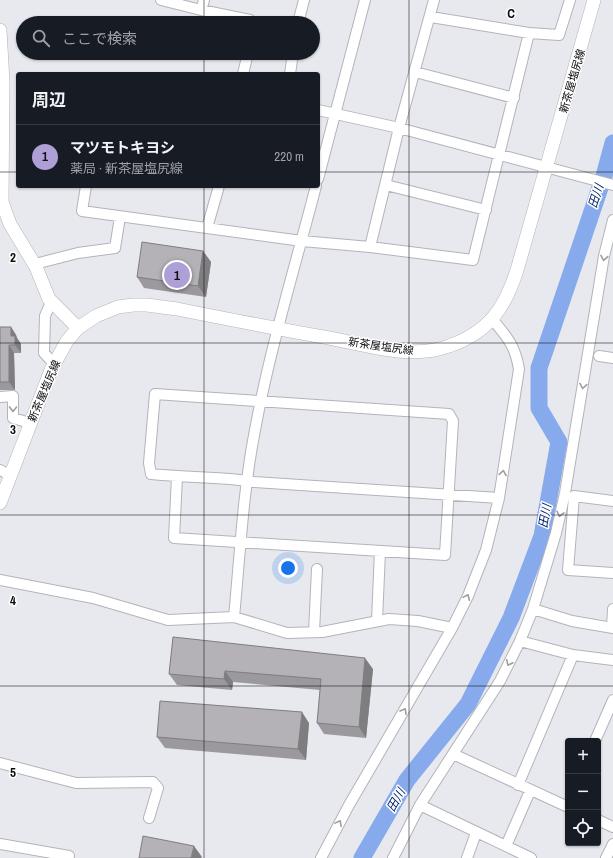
<!DOCTYPE html>
<html lang="ja">
<head>
<meta charset="utf-8">
<style>
  body { margin:0; font-family:"Archivo Narrow","Noto Sans JP",sans-serif; background:#242831; color:#f1f3f6 }
  .controls { position:absolute; right:12px; bottom:12px; display:grid; overflow:hidden; border-radius:4px; box-shadow:0 1px 3px #0004 }
  .controls button { width:36px; height:36px; display:grid; place-items:center; padding:0; border:0; border-bottom:1px solid #363941; background:#171b24; color:#f1f3f6; font:20px sans-serif }
  .you { position:absolute; left:288px; top:568px; width:14px; height:14px; margin:-10px; border:3px solid #fff; border-radius:50%; background:#1a73e8; box-shadow:0 0 0 6px #1a73e833 }
  .badge { display:grid; place-items:center; width:26px; height:26px; border-radius:50%; background:#af9fd7; color:#111; font-size:13px; font-weight:700 }
  .pin { position:absolute; translate:-50% -50%; border:2px solid #fff; box-shadow:0 1px 4px #0006 }
  .list { margin:0; padding:0; list-style:none }
  h2 { display:flex; justify-content:space-between; align-items:center; height:52px; margin:0; padding:0 16px; font-size:17px }
  h2 small { font-size:13px; font-weight:400; color:#9ea1a6 }
  .list li { display:grid; grid-template-columns:26px 1fr auto; gap:12px; align-items:center; box-sizing:border-box; height:64px; padding:0 16px; border-top:1px solid #363941 }
  .list b { display:block; font-size:15px; white-space:nowrap }
  .list p { margin:0; font-size:13px; white-space:nowrap; color:#9ea1a6 }
  .list em { font-size:13px; font-style:normal; color:#9ea1a6 }
  .icon { flex:none; width:22px; height:22px; fill:none; stroke:currentColor; stroke-width:2; stroke-linecap:round; stroke-linejoin:round }
  .map { position:relative; flex:none; width:613px; height:858px; overflow:hidden }
  .search { position:absolute; background:#171b24; box-shadow:0 1px 3px #0004; left:16px; top:16px; width:304px; height:44px; display:flex; align-items:center; gap:10px; box-sizing:border-box; padding:0 14px; border-radius:22px; color:#9ea1a6; font-size:15px }
  .panel { position:absolute; background:#171b24; box-shadow:0 1px 3px #0004; left:16px; top:72px; width:304px; height:116px; border-radius:4px }
  .map>svg:first-child { display:block }
  .lines { fill:none; stroke-linecap:round; stroke-linejoin:round }
  .river { stroke:#86aaeb; stroke-width:17 }
  .minor-casing { stroke:#b3b4ba; stroke-width:12 }
  .major-casing { stroke:#b3b4ba; stroke-width:14 }
  .minor { stroke:#fff; stroke-width:10 }
  .major { stroke:#fff; stroke-width:13 }
  .wall { fill:#9b999d }
  .shaded-wall { fill:#7e7d80 }
  .building { fill:#b4b2b7; stroke:#7e7d80 }
  .oneway { stroke:#9e9e9f }
  .grid { fill:none; stroke:#0d0d0f; stroke-width:1; stroke-opacity:0.55 }
  .labels { text-anchor:middle; stroke-width:3; stroke-linejoin:round; paint-order:stroke }
  .street-label { font-size:11px; fill:#0d0d0f; stroke:#fff }
  .water-label { font-size:12px; font-style:italic; fill:#00216a; stroke:#fff }
  .grid-label { font-size:13px; text-anchor:middle; font-weight:bold; fill:#0d0d0f; stroke:#fff; stroke-width:3; stroke-linejoin:round; paint-order:stroke }
</style>
</head>
<body>
<div class="map">
<svg width="613" height="858" viewBox="0 0 613 858">
  <rect width="100%" height="100%" fill="#e8e9ef"/>
  <g class="lines">
    <path class="river" d="M362,858L407,780L468,704L511,618L542,536L559,442L539,408V368L604,176L613,143"/>
    <defs>
      <path id="minor" d="M161,0L201,10L250,20L252,23
        M201,10L204,0
        M431,17L529,33L559,35L570,0
        M298,23L304,0
        M415,72L514,98
        M243,74L248,53
        M290,74L293,53
        M318,110L399,128L613,185
        M318,179L365,0
        M386,185L486,210
        M86,186L82,211L302,241L370,247L473,260L529,33
        M207,228L219,186
        M370,247L399,128L434,0
        M35,264L78,253L115,248L120,217
        M51,302L45,316L44,353L54,364
        M599,356L613,358
        M0,397L13,396V418L30,423
        M0,470L10,475
        M177,477L174,538L445,555L453,421L449,414L155,394L149,463L151,474C185,478 221,476 254,482L499,498
        M613,501L574,496L568,570L613,573
        M0,580L93,598L168,620L234,617L287,633L322,632L389,619L418,621L452,628
        M533,609L572,621L613,628
        M234,617C240,555 243,491 255,430C270,348 295,267 316,186
        M377,621L380,551
        M612,627L613,609
        M314,632L317,569
        M520,641L573,655L613,660
        M595,741L613,700
        M453,754L568,807
        M0,763L76,783L153,782L158,788L149,818
        M518,785L573,655
        M420,805L531,858
        M598,820L613,827
        M0,844L69,856L68,858
        M506,846L530,791
        M321,858L349,805L452,628L468,596L486,550L499,498L519,369C515,345 507,337 492,319
        M393,858L420,805L500,681L520,641L533,609L556,533L565,493L604,256L613,220
        M467,858L476,833
        M606,858L613,844"/>
      <path id="major" d="M0,30L3,82L2,202L10,224L36,267L49,299L78,328
        M0,503L51,370L67,341L78,328L96,316L118,307L133,305H147L177,309C227,319 278,329 329,338C366,345 412,360 449,346C489,332 505,308 517,270L594,0"/>
    </defs>
    <use href="#minor" class="minor-casing"/>
    <use href="#major" class="major-casing"/>
    <use href="#minor" class="minor"/>
    <use href="#major" class="major"/>
  </g>
  <path class="wall" d="M203,251L211,262L206,297L144,288L137,277Z
    M0,327H11L16,335L17,338L21,344V353H14L15,390H0Z
    M173,637L373,669L366,738L324,734L317,723L320,690L233,682L232,690L177,685L169,674Z
    M309,723L306,760L165,748L157,737Z"/>
  <path class="shaded-wall" d="M203,251L211,262L206,297L198,286Z
    M11,327L16,335L17,338L21,344V353L15,345L11,336Z
    M9,345L14,353L15,390L9,382Z
    M365,658L373,669L366,738L359,727Z
    M225,671L233,682L232,690L224,679Z
    M302,712L309,723L306,760L298,749Z
    M194,846L202,857L201,858H191Z"/>
  <path class="building" d="M142,242L203,251L198,286L137,277Z
    M0,327H11V336H15V345H9V382H0Z
    M173,637L365,658L359,727L317,723L321,679L225,671L224,679L169,674Z
    M160,701L302,712L298,749L157,737Z
    M143,836L194,846L191,858H139Z"/>
  <defs><path id="oneway-chevron" d="M-2-3.5L2.5 0L-2 3.5" fill="none" stroke-width="1.6" stroke-linecap="round" stroke-linejoin="round"/></defs>
  <g class="oneway">
    <use href="#oneway-chevron" transform="translate(604 258) rotate(100)"/>
    <use href="#oneway-chevron" transform="translate(583 386) rotate(99)"/>
    <use href="#oneway-chevron" transform="translate(13 409) rotate(91)"/>
    <use href="#oneway-chevron" transform="translate(503 473) rotate(-81)"/>
    <use href="#oneway-chevron" transform="translate(560 514) rotate(103)"/>
    <use href="#oneway-chevron" transform="translate(467 597) rotate(-66)"/>
    <use href="#oneway-chevron" transform="translate(509 663) rotate(116)"/>
    <use href="#oneway-chevron" transform="translate(404 711) rotate(-60)"/>
    <use href="#oneway-chevron" transform="translate(339 823) rotate(-62)"/>
  </g>
  <path class="grid" d="M204,0V23M409,0V858M204,53V74M0,172H18M318,172H613M204,186V858M0,343H613M0,515H613M0,686H613"/>
  <g class="labels">
    <g class="street-label">
      <text transform="translate(572 81) rotate(-74)" y="4">新茶屋塩尻線</text>
      <text transform="translate(381 346) rotate(8)" y="4">新茶屋塩尻線</text>
      <text transform="translate(44 391) rotate(-67)" y="4">新茶屋塩尻線</text>
    </g>
    <g class="water-label">
      <text transform="translate(596 196) rotate(-72)" y="4">田川</text>
      <text transform="translate(545 516) rotate(-80)" y="4">田川</text>
      <text transform="translate(396 800) rotate(-60)" y="4">田川</text>
    </g>
  </g>
  <g class="grid-label">
    <text x="511" y="18">C</text>
    <text x="13" y="262">2</text>
    <text x="13" y="434">3</text>
    <text x="13" y="605">4</text>
    <text x="13" y="777">5</text>
  </g>
</svg>
<div class="controls">
<button>+</button>
<button>−</button>
<button><svg class="icon" aria-label="locate" viewBox="0 0 24 24"><circle cx="12" cy="12" r="6"/><path d="M12 2v4M12 18v4M2 12h4M18 12h4"/></svg></button>
</div>
<div class="you"></div>
<div class="pin badge" style="left:177px;top:275px">1</div>
<div class="search"><svg class="icon" aria-label="search" viewBox="0 0 24 24"><circle cx="10" cy="10" r="6"/><path d="M15 15l6 6"/></svg>ここで検索</div>
<section class="panel">
<h2>周辺<small></small></h2>
<ul class="list">
<li><span class="badge">1</span><div><b>マツモトキヨシ</b><p>薬局 · 新茶屋塩尻線</p></div><em>220 m</em></li>
</ul>
</section>
</div>
</body>
</html>
